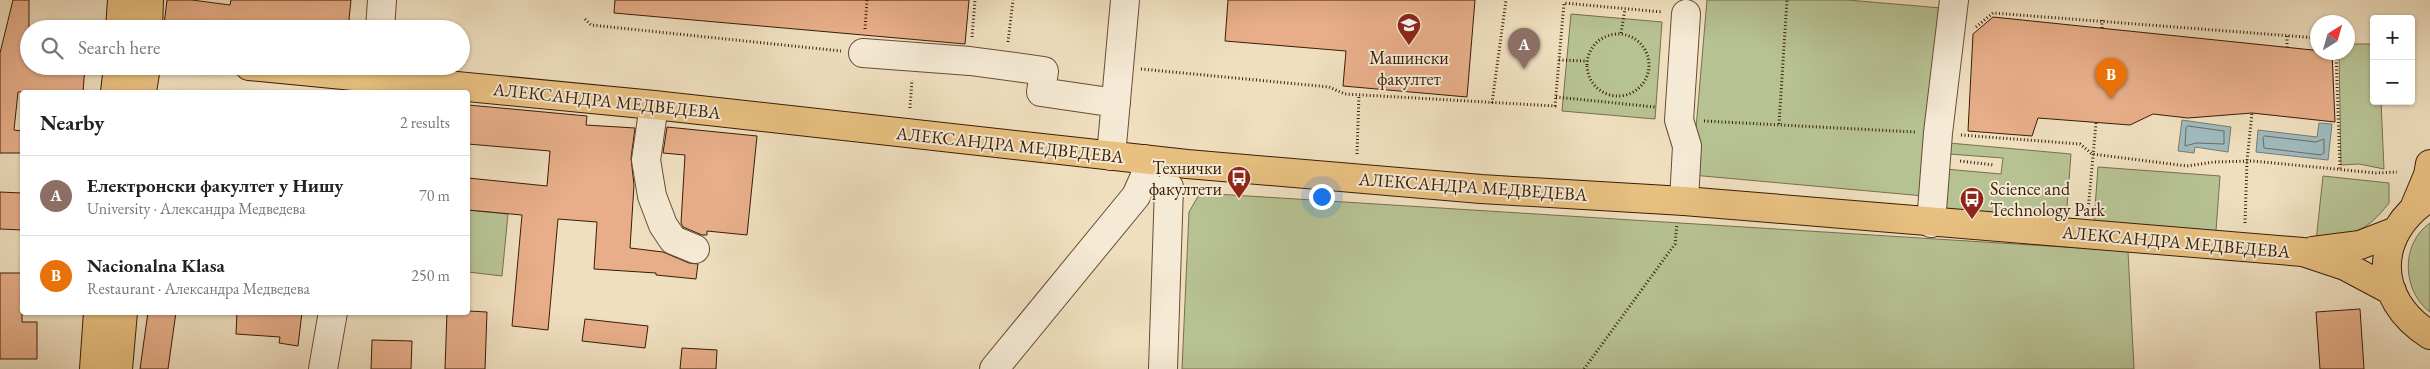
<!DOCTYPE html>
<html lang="en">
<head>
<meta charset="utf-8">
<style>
  body { margin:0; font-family:"EB Garamond",serif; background:#f2f2f2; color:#222 }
  .controls { position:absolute; right:15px; top:15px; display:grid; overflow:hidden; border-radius:5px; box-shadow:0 1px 4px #0004 }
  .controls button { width:45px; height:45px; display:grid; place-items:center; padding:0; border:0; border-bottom:1px solid #e0e0e0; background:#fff; color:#222; font:25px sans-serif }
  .compass { position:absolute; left:2310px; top:15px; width:45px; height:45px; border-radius:50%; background:#fff; box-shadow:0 1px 4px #0004; rotate:37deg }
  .you { position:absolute; left:1321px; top:196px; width:18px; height:18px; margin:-12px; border:4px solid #fff; border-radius:50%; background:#1a73e8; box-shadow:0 0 0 8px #1a73e833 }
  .badge { display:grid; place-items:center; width:32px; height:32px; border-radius:50%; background:#b45309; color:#fff; font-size:16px; font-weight:700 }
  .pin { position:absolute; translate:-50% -41px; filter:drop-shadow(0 1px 2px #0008) }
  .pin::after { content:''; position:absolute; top:26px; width:18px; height:15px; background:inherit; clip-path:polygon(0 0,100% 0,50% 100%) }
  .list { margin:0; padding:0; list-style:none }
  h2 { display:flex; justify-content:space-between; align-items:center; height:65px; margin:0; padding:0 20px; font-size:21px }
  h2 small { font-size:16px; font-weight:400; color:#767676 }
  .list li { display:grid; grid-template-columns:32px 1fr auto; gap:15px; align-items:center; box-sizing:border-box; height:80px; padding:0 20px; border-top:1px solid #e0e0e0 }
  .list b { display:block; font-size:19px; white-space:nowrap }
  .list p { margin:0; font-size:16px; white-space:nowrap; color:#767676 }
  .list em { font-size:16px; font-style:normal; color:#767676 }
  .icon { flex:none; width:28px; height:28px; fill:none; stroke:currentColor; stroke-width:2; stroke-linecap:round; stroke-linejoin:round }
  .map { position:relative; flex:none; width:2430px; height:369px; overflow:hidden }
  .search { position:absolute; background:#fff; box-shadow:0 1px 4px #0004; left:20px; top:20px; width:450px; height:55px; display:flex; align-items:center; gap:12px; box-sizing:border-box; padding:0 18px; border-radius:28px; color:#767676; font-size:19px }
  .panel { position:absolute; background:#fff; box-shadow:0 1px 4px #0004; left:20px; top:90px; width:450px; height:225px; border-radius:5px }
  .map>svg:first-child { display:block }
  .green { fill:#b7c293; stroke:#786f4c }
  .water { fill:#9fbabd; stroke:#777b73 }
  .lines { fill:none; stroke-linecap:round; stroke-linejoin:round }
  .shore { stroke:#6c6b61; stroke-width:1 }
  .building { fill:#e7ae89; stroke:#3a1c05 }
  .minor-casing { stroke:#674d34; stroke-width:30 }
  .major-casing { stroke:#3a1c05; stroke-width:30 }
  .path { stroke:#3a1c05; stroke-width:3; stroke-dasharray:1 2.5; stroke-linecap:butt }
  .minor { stroke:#f5ead5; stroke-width:28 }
  .major { stroke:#e8c080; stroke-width:28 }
  .labels { text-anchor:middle; stroke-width:4; stroke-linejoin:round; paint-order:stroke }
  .poi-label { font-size:18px; fill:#3a1c05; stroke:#f5ead5 }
  .street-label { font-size:18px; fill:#3a1c05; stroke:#f5ead5 }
</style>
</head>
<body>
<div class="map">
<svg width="2430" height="369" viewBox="0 0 2430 369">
  <rect width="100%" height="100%" fill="#efdfbf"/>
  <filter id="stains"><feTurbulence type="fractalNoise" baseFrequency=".004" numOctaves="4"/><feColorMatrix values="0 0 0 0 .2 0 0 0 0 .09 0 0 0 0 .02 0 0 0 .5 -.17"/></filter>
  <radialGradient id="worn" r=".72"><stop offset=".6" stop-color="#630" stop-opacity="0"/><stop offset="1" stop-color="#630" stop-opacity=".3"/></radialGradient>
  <path class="green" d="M1707,0H1848L1941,8L1924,196L1692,175Z
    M1571,14L1662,22L1655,119L1562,111Z
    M2348,44H2374V101H2381L2384,169L2359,164L2341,165L2339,53L2348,52Z
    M1949,143L2071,154L2066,220L1945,209V169L2001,174L2003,158L1949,154Z
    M2098,167L2220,176L2216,231L2094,221Z
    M2323,176L2389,183V203C2365,234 2353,233 2316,241Z
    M1200,193L2128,251L2134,369H1182L1189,212Z
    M468,210L508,214L502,276L468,272Z
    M2430,223V312C2402,291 2400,244 2430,223Z"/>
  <path class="water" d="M2182,120L2231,127L2228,152L2195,147L2194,153L2178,151Z
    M2319,123L2332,124L2328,160L2256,152L2258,130L2317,137Z"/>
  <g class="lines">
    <path class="shore" d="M2188,126L2224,131V144L2196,143L2185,146L2186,128Z
      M2265,136L2316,142L2324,139V153L2321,155L2264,148L2263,138Z"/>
  </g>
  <path class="building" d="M13,0H29V66H85L83,92H18L14,130L22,131V153H0V53Z
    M167,0H192L230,5L231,0H351L348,29H191L164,25Z
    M615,0H969L965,44L614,13Z
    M1228,0H1475L1467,97L1343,86L1346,51L1225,41Z
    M1993,17L2332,52L2335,122L2252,113L2188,118L2153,114L2130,125L2038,118L2032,136L1968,131L1973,34Z
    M468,105L587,116L586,125L635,128L631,158L634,185L630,248L663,252L689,263L698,264L696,279L656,275V273L594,269L597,222L558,219L548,330L512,326L522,215L468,210V178L547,186L550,151L468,144Z
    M667,127L757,136L747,235L707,231V235H702L683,227L681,223L685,155L663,153Z
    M0,192L22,193V230L0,229Z
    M0,273H22V322H37V359H0Z
    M2360,309L2364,369H2320L2316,312Z
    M468,311L487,312L485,369H445L447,312Z
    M148,312H176L168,369H140Z
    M237,312H302L298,346L279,343L280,337L236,334Z
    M585,319L648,326L645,348L582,341Z
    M372,340L412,341L411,369H371Z
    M682,348L717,350L716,369H680Z"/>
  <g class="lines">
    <defs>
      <path id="minor" d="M380,29L382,0
        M863,53L970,61L1044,71L1041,92L1116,103
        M654,105L646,160L652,196L663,225L673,240L695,249
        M1111,156L1125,0
        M1684,201L1687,146L1679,120L1686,14
        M1931,223L1938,133L1954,0
        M323,369L333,312
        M994,369L1136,196L1145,176L1144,159
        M1163,369L1169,187"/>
      <path id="major" d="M120,29L122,0
        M148,29L149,0
        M249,66L654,105L1187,164L1481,189L1684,201L2303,252L2345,266L2392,291
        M115,92L118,66
        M142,92L146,66
        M2430,197C2373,233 2372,299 2430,335
        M2415,206L2428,175L2430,164
        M2313,251L2360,245L2396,231
        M94,369L98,312
        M118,369L123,312"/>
    </defs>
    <use href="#minor" class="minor-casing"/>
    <use href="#major" class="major-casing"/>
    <path class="path" d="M585,19L591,25L841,51
      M2102,20V29
      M1976,27L1993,13L2318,38
      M865,29L867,0
      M1621,33L1625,9
      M1587 65a31 31 0 1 1 62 0a31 31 0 1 1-62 0Z
      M2287,36V47
      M972,37L975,0
      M1008,42L1013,0
      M2336,52L2340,169
      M1559,60L1587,61
      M1141,69L1329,87L1345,94L1555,106L1564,3L1662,12
      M1556,97L1655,107
      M1492,103L1506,0
      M910,108L912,80
      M1704,121L1915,132
      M1779,124L1787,0
      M1961,135L2080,144L2092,154L2187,166L2214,162L2253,161L2376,173L2397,172
      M1357,154L1359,95
      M1960,161L1994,165
      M2088,211L2096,123
      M2245,223L2247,161L2252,113
      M1584,369L1675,244L1677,224"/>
    <use href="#minor" class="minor"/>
    <use href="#major" class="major"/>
  </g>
  <defs>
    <symbol id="university-pin" viewBox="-11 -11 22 30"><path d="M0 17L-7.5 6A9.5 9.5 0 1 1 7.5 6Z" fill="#8f2418" stroke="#f5ead5"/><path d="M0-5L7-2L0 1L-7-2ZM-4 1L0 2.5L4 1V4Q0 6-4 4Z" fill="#fff"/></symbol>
    <symbol id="bus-pin" viewBox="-11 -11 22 30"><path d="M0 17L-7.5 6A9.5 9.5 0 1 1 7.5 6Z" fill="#8f2418" stroke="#f5ead5"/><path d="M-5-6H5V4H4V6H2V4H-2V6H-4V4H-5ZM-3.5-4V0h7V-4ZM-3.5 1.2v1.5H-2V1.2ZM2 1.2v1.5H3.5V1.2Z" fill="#fff"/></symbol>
  </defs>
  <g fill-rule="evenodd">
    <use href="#university-pin" x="1395" y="11" width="28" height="38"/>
    <use href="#bus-pin" x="1225" y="164" width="28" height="38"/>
    <use href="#bus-pin" x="1958" y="185" width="28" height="38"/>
  </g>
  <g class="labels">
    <g class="poi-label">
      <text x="1409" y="64">Машински<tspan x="1409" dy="21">факултет</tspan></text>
      <text x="1222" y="174" text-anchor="end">Технички<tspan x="1222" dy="21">факултети</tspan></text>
      <text x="1990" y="195" text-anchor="start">Science and<tspan x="1990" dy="21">Technology Park</tspan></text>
    </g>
    <g class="street-label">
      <text transform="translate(607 101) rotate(6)" y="6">АЛЕКСАНДРА МЕДВЕДЕВА</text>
      <text transform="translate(1010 145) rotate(6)" y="6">АЛЕКСАНДРА МЕДВЕДЕВА</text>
      <text transform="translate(1473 187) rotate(4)" y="6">АЛЕКСАНДРА МЕДВЕДЕВА</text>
      <text transform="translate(2176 242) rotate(5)" y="6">АЛЕКСАНДРА МЕДВЕДЕВА</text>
    </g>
  </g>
  <rect width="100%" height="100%" filter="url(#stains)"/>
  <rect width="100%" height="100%" fill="url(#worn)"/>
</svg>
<div class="controls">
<button>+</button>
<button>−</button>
</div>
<svg class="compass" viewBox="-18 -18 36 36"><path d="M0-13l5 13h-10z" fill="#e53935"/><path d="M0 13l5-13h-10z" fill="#767676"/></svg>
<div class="you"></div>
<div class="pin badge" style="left:1524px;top:69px;background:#8d6e63">A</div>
<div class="pin badge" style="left:2111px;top:99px;background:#e8710a">B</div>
<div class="search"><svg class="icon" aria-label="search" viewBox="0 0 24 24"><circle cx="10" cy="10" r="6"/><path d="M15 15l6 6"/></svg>Search here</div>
<section class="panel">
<h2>Nearby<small>2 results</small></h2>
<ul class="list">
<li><span class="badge" style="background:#8d6e63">A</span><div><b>Електронски факултет у Нишу</b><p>University · Александра Медведева</p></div><em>70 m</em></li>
<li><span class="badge" style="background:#e8710a">B</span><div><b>Nacionalna Klasa</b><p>Restaurant · Александра Медведева</p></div><em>250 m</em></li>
</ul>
</section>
</div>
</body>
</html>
